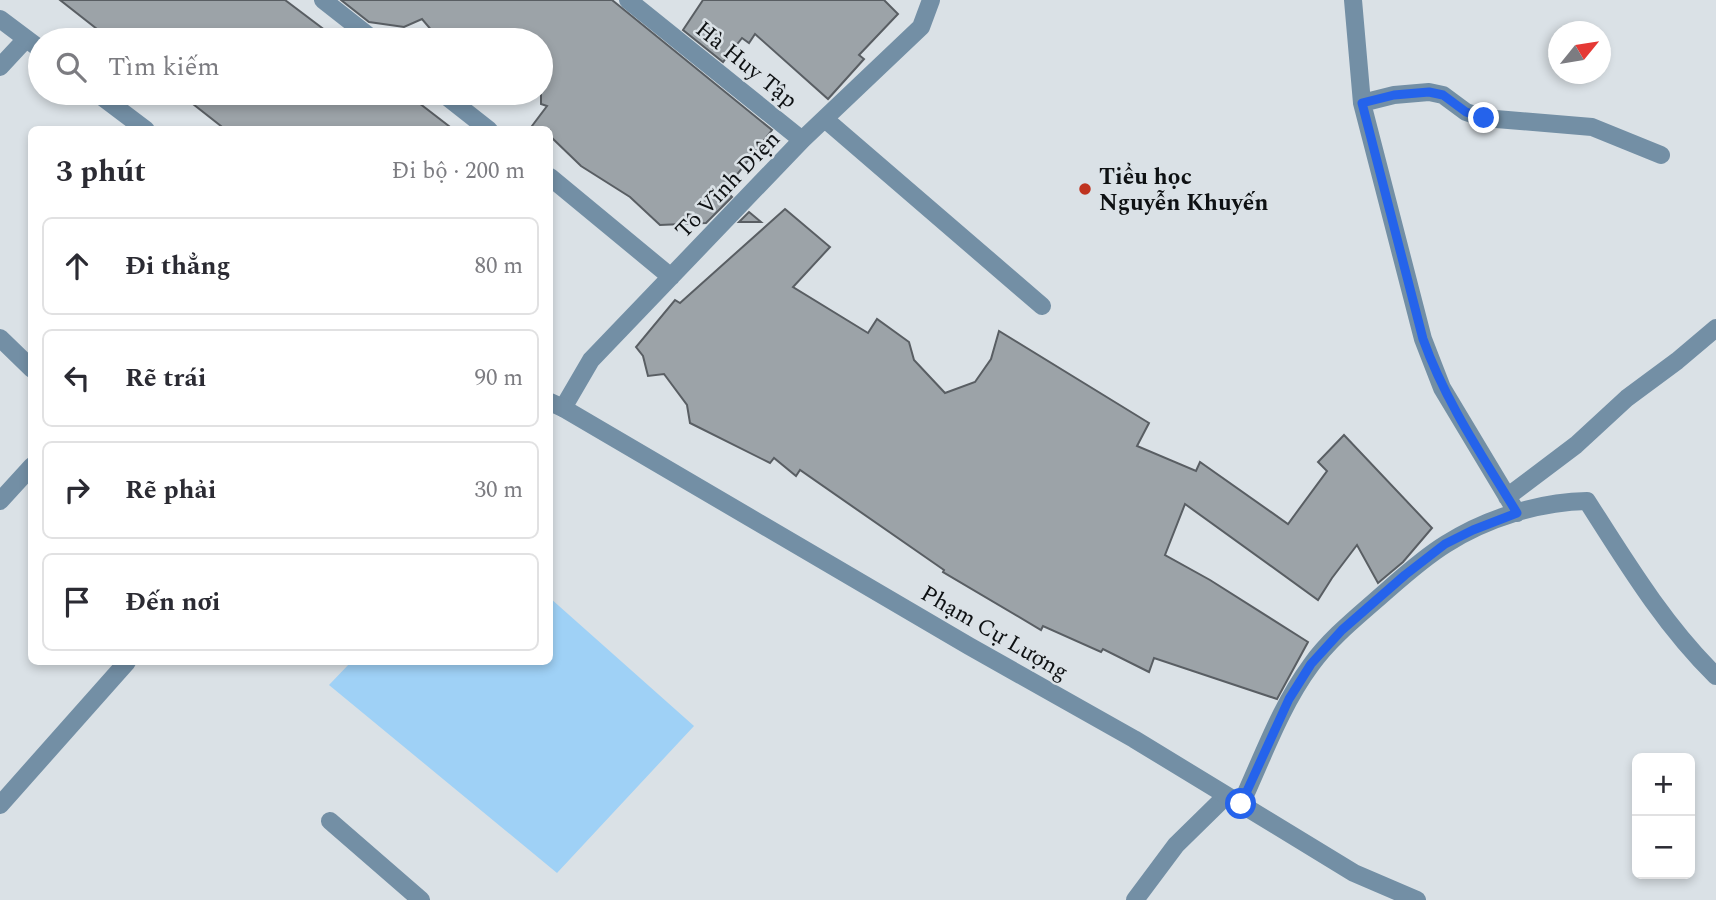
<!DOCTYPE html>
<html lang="vi">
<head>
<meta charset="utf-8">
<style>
  body { margin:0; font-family:Spectral,serif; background:#f7f7f7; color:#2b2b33 }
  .controls { position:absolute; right:21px; bottom:21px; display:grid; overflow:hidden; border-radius:10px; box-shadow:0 4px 10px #0003 }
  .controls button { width:63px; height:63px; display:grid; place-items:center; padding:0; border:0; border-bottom:2px solid #e1e1e2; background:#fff; color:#2b2b33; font:35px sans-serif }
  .compass { position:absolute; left:1548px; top:21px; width:63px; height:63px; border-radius:50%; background:#fff; box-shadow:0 4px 10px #0003; rotate:60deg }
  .stop { position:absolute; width:21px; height:21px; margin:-16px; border:5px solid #2563eb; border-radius:50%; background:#fff }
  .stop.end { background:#2563eb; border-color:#fff; box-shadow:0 2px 7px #0008 }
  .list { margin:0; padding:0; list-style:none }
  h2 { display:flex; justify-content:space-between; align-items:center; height:91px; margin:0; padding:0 28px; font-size:30px }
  h2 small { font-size:23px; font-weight:400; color:#7c7c81 }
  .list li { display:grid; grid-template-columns:46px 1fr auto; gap:21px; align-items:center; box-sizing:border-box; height:98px; margin:0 14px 14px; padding:0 14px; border:2px solid #e1e1e2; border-radius:10px }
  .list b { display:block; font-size:26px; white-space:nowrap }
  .list em { font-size:23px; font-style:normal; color:#7c7c81 }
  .icon { flex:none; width:38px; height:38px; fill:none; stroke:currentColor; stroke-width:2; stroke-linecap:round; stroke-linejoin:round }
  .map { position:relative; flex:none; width:1716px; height:900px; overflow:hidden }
  .search { position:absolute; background:#fff; box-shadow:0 4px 10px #0003; left:28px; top:28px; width:525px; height:77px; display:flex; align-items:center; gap:18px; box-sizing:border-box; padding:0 24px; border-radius:38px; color:#7c7c81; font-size:26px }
  .panel { position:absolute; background:#fff; box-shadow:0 4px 10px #0003; left:28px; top:126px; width:525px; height:539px; border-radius:10px }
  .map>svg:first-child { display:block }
  .garden { fill:#9fd1f6 }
  .building { fill:#9ca3a8; stroke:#595e63; stroke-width:2 }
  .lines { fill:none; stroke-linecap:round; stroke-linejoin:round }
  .minor { stroke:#738fa5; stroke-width:18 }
  .tertiary { stroke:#738fa5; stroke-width:18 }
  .route { stroke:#2563eb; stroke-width:9 }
  .poi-dot { fill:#bf331f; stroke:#dae1e6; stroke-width:2.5 }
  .labels { text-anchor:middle; stroke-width:5; stroke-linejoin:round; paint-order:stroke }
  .street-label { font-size:23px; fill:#0e1113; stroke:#dae1e6 }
  .poi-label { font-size:23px; font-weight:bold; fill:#0e1113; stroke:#dae1e6; text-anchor:start }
</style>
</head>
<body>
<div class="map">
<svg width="1716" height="900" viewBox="0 0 1716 900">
  <rect width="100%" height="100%" fill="#dae1e6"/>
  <path class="garden" d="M550,598L694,726L557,873L329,685L351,662H550Z"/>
  <path class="building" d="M60,0H285L338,40H111Z
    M341,0H612L772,130L725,190L732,197L706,223L660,225L630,197L581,166L550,136V130H529L547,106L541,104V40H451L449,36L438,38L422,19L404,27L369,22Z
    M703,0H884L898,14L859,55L864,59L828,99L755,34L749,43L742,38L723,62L683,30Z
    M179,93H406L454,130H226Z
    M785,209L830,247L793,287L868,333L877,319L909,342L914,360L945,393L975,382L991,359L999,331L1149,423L1137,446L1196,471L1200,462L1288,524L1327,471L1318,462L1344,435L1432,528L1403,562L1378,583L1357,545L1332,578L1318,600L1185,504L1165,555L1210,580L1308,642L1277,699L1154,658L1149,672L1103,649L1101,652L1043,626L1041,630L943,572L944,570L800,470L796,476L774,458L770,463L690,423L687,405L664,374L648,376L643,356L636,347L675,300L680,303Z
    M749,212L761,222H739Z"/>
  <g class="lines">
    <path class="minor" d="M323,0L374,40
      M628,0L802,140
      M1353,0L1362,103L1423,339L1442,388L1517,513
      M0,67L26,39
      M442,93L489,130
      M1362,103L1394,95L1429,92L1443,95L1466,112L1484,118L1592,127L1661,155
      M826,120L1042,306
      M550,177L671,277
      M0,338L32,369
      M563,408L591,360L802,140L921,27L931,0
      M1507,497L1576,445L1627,398L1677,361L1716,328
      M0,501L32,466
      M1241,804C1263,757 1280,707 1311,665C1328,641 1352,621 1375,601C1397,582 1420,560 1446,544C1487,518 1539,502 1587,501C1626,562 1664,625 1716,676
      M0,805L127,662
      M330,821L421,900
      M1135,900L1176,845L1226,796"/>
    <path class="tertiary" d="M0,19L40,49
      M97,93L146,130
      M550,402L563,408L969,646L1134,739L1354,873L1417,900"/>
  </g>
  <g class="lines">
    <path class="route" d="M1241,804L1289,699L1311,664L1342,630L1405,575L1445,544L1473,530L1517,513C1483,457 1445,401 1423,339L1362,103L1394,95L1429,92L1443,95L1466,112L1484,118"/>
  </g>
  <circle class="poi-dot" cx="1085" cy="189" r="7"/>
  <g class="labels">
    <g class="street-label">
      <text transform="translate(747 64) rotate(39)" y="8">Hà Huy Tập</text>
      <text transform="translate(727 184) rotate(-46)" y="8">Tô Vĩnh Diện</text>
      <text transform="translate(995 632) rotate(30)" y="8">Phạm Cự Lượng</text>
    </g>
    <g class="poi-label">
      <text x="1099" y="184">Tiểu học<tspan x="1099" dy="26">Nguyễn Khuyến</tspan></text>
    </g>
  </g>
</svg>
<div class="controls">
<button>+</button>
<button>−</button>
</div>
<svg class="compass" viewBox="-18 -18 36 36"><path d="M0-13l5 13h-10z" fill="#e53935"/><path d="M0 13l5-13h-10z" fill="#7c7c81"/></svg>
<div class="stop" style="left:1241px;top:804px"></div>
<div class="stop end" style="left:1484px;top:118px"></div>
<div class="search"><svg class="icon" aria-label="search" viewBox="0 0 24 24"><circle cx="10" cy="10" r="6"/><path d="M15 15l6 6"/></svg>Tìm kiếm</div>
<section class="panel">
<h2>3 phút<small>Đi bộ · 200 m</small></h2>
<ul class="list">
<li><svg class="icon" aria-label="ahead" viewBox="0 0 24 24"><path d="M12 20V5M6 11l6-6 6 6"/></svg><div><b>Đi thẳng</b></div><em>80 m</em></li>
<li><svg class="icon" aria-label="left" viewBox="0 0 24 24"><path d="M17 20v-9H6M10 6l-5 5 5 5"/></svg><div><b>Rẽ trái</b></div><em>90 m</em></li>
<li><svg class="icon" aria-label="right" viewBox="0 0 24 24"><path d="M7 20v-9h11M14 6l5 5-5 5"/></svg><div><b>Rẽ phải</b></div><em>30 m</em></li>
<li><svg class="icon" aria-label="arrive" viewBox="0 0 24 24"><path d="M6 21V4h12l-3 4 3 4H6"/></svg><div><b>Đến nơi</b></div></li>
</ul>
</section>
</div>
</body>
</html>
